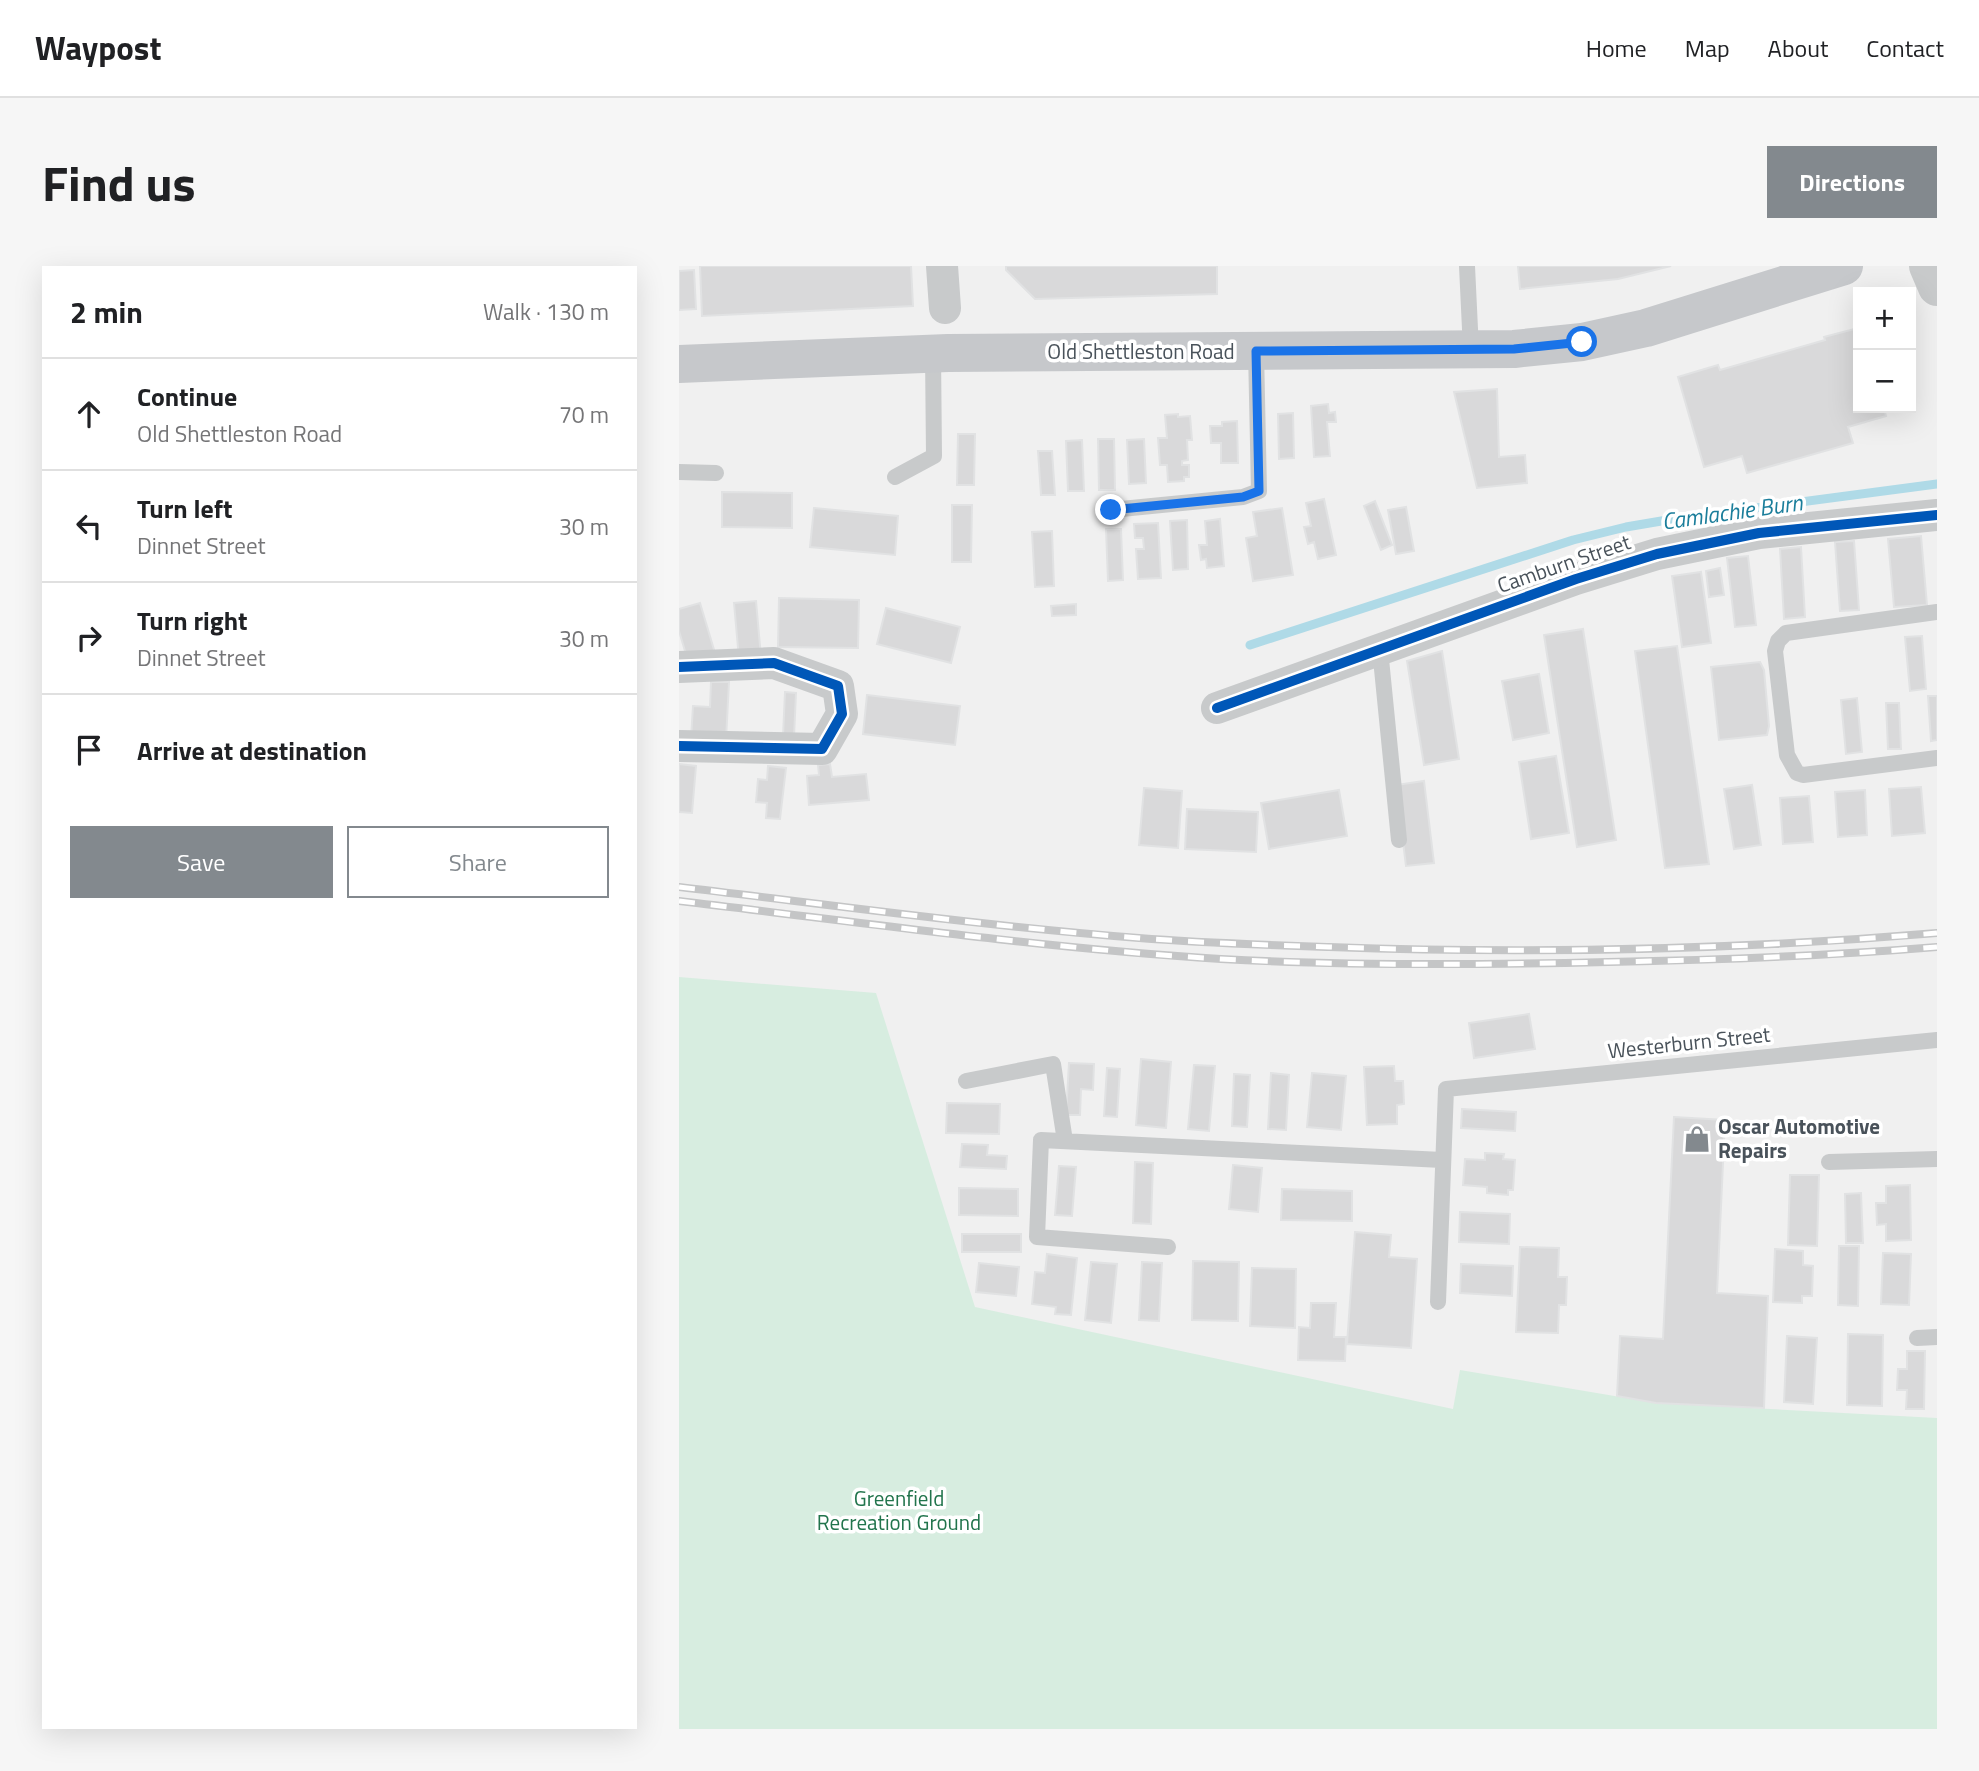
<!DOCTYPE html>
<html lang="en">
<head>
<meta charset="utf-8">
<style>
  body { margin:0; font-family:"Titillium Web",sans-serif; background:#f6f6f6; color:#202124 }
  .controls { position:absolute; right:21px; top:21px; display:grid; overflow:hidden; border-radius:0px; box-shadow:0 7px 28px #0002 }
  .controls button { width:63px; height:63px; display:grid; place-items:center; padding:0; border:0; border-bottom:2px solid #e0e0e0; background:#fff; color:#202124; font:35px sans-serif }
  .stop { position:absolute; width:21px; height:21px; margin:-16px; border:5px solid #1a73e8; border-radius:50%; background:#fff }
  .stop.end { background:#1a73e8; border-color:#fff; box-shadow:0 2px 7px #0008 }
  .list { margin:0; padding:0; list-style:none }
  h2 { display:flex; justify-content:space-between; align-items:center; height:91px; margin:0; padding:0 28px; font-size:30px }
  h2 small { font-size:23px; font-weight:400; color:#757577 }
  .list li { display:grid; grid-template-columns:46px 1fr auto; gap:21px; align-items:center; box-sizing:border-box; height:112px; padding:0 28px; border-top:2px solid #e0e0e0 }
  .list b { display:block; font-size:26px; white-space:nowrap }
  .list p { margin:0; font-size:23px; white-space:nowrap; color:#757577 }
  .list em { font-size:23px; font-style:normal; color:#757577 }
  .actions { display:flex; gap:14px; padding:21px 28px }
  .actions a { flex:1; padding:16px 0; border:2px solid #83898e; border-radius:0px; text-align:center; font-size:24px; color:#83898e }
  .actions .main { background:#83898e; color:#fff }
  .icon { flex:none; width:38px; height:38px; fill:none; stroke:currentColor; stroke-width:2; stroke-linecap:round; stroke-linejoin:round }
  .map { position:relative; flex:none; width:1258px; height:1463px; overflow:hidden; border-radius:0px }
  header { display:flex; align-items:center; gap:42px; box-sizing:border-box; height:98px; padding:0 35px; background:#fff; border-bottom:2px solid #e0e0e0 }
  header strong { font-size:33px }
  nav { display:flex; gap:38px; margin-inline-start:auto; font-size:24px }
  .intro { display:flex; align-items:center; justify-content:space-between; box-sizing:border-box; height:168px; padding:0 42px }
  h1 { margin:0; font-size:49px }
  .button { padding:18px 32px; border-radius:0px; background:#83898e; color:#fff; font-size:24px; font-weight:700 }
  main { display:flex; gap:42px; padding:0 42px }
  aside { flex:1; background:#fff; border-radius:0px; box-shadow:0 7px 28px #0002 }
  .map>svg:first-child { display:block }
  .green { fill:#d7ede0 }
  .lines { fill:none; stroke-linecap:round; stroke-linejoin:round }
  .stream { stroke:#afdae7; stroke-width:9 }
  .building { fill:#d9d9da; stroke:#e1e2e3; stroke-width:2 }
  .service { stroke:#c8cacb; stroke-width:16 }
  .minor { stroke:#c8cacb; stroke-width:32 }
  .tertiary { stroke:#c8cacb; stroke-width:38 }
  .primary { stroke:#c6c8cb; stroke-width:38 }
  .rail-casing { stroke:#c4c5c6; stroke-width:8 }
  .rail { stroke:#fff; stroke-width:5; stroke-dasharray:16; stroke-linecap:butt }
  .cycleway-casing { stroke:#fff; stroke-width:15 }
  .cycleway { stroke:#0057b8; stroke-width:10 }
  .route { stroke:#1a73e8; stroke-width:9 }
  .labels { text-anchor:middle; stroke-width:7; stroke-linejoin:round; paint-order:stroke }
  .street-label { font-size:21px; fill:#49525a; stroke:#fff }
  .poi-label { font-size:21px; font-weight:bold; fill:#49525a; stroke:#fff; text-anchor:start }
  .park-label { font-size:21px; fill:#21744c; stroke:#fff }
  .water-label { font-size:23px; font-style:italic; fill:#1b7e9b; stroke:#fff }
</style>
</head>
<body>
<header>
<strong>Waypost</strong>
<nav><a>Home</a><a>Map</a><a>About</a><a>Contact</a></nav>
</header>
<div class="intro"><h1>Find us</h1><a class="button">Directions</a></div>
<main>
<aside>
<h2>2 min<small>Walk · 130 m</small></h2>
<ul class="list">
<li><svg class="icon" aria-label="ahead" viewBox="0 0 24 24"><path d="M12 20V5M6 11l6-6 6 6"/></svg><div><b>Continue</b><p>Old Shettleston Road</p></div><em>70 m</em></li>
<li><svg class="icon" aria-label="left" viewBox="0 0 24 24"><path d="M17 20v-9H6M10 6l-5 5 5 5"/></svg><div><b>Turn left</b><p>Dinnet Street</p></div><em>30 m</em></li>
<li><svg class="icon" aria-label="right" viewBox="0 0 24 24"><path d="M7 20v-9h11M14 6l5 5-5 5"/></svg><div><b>Turn right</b><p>Dinnet Street</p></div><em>30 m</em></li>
<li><svg class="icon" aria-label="arrive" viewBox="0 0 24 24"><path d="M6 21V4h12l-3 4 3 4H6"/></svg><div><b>Arrive at destination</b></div></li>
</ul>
<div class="actions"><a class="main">Save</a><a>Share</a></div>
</aside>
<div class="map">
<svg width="1258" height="1463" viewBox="0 0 1258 1463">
  <rect width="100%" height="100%" fill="#f0f0f0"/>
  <path class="green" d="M0,711L197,727L296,1041L774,1143L781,1104L977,1137L1258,1152V1463H0Z"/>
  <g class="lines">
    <path class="stream" d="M571,379L894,274L947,261L1000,252L1258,218"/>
  </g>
  <path class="building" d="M21,0H232L234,40L23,50Z
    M327,0H538V28L356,33L327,4Z
    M839,0H992L939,13L841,23Z
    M15,4L17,43L0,44V5Z
    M1179,62V142H1205L1207,150L1169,161L1174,177L1068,207L1063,190L1025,201L999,111L1039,99L1041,104L1146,74L1145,71Z
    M818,123L820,191L846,189L848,217L798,222L775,126Z
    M649,138L650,147L656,146L657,156H648L651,190L635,191L632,140Z
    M614,147L615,192L600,193L599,148Z
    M499,148V151L511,150L513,174H508L509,194L503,195V199H510V211H505V215L489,216L488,199H481L479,172H488L486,149Z
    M558,155L559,197H542V177H532L531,160H543V156Z
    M279,168H296L295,219H278Z
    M419,173H435L436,224H420Z
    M465,173L467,217L450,218L448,174Z
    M403,174L405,225H389L387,175Z
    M359,185H373L376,229H362Z
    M43,226L113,227V262L43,261Z
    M645,233L657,289L639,293L635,276L629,278L625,261L632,260L627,237Z
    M696,235L713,279L702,284L685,240Z
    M273,239H293L292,296H273Z
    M727,241L735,285L717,288L709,244Z
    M135,242L219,250L216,289L131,281Z
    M603,242L614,309L574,315L567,272L578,270L574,246Z
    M541,253L545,300L528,302L527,293L522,294L520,279H528L526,255Z
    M508,254L509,303L494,304L491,255Z
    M479,257L482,312L459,313L457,283H465L464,272H456L455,258Z
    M427,263H442L444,314L429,315Z
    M373,265L375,320L356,321L353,266Z
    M1242,270L1248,339L1215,341L1209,273Z
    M1175,275L1180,344L1161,345L1156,276Z
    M1122,281L1126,351L1105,353L1101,283Z
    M1069,290L1077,359L1056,361L1048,292Z
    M1041,302L1045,329L1030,331L1027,305Z
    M1022,306L1032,377L1003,381L993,310Z
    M100,332L180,334L179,382L99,381Z
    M77,335L82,391L60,393L55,337Z
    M21,337L36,387L9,395L0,365V343Z
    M397,338V349L373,350L372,340Z
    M207,342L281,361L272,397L198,378Z
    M904,363L937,574L898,581L865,369Z
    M1243,370L1247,423L1231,425L1226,371Z
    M998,380L1030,598L986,602L956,385Z
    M763,385L780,493L745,499L728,395Z
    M1081,396L1085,404L1090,460L1088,469L1040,474L1032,401Z
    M860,408L870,467L834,474L823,415Z
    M32,416H50L47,474L12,472L14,440L31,441Z
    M106,426L117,427L115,471L104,470Z
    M188,429L281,440L276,479L184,468Z
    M1249,430H1258V474L1252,475Z
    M1178,432L1183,486L1167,488L1162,434Z
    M1207,437H1220L1222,483H1209Z
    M877,490L890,567L852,573L840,496Z
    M0,498L17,500L13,547L0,546Z
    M151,498L153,511L187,508L190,534L130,539L128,510L140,509L139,499Z
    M89,500L107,502L101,553L87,552L88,537L77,536L79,513L88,514Z
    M745,515L755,597L727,600L717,519Z
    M1073,519L1082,579L1055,583L1045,523Z
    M1242,521L1246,567L1213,570L1210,523Z
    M465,522L503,525L499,582L460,579Z
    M660,524L668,570L590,583L582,537Z
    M1186,524L1188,569L1159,571L1156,526Z
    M1130,530L1134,576L1104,578L1101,532Z
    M508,543L579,546L577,586L506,583Z
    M850,748L856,783L795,792L790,757Z
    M462,793L492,796L487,862L457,859Z
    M390,797L415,798L414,824L402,823L401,849H387Z
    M515,799L536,800L530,865L509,863Z
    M715,800L716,815H724L725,838L718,839V858L688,859L685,801Z
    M428,802L441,803L438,851L425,850Z
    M592,807L610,809L607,864L589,863Z
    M633,807L667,810L662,864L628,861Z
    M555,808L571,809L568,861L553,860Z
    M268,837L321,838L320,868L267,867Z
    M783,843L837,846L836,865L782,862Z
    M995,851L1046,854L1038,1027L1089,1030L1085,1142L977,1137L938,1130L941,1070L984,1073Z
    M283,878L309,879L308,889L328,890L327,903L281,901Z
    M806,887L825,888L824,893L836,894L834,924H829V929L808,927V921L784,919L786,893L806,894Z
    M456,896L474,897L472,958L454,957Z
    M554,899L583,902L579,946L550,943Z
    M380,900L397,901L393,950L376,949Z
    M1111,909H1140L1138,980L1109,979Z
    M1231,919L1232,974L1207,975V958L1198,959L1197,937H1207V920Z
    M280,922L339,923V950L280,949Z
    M603,923L673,925V955L602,954Z
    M1182,927L1184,977H1167L1166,928Z
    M781,946L831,948L830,978L780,976Z
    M676,966L712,969L710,991L738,993L732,1082L668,1078Z
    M283,968H342V986H283Z
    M1160,980H1180L1179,1040L1159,1039Z
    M841,981L880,982L879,1011H888L887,1039H880L879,1067L837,1066Z
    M1096,983L1124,985V999L1134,1000L1133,1030H1123V1037L1094,1036Z
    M1204,987L1232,988L1230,1039L1202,1038Z
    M368,988L398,992L392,1049L376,1048L377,1041L353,1038L356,1006L366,1007Z
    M514,995L560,996L559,1055L513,1054Z
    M412,996L438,998L432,1057L406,1054Z
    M463,996L483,997L480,1055L460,1054Z
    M300,997L340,1001L337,1030L297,1026Z
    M782,998L834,1000L833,1030L781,1027Z
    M573,1002L617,1003L616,1062L571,1060Z
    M632,1037H657L655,1071H667L666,1095L619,1094L620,1061L631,1062Z
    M1169,1068L1204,1069L1203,1140L1168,1139Z
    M1108,1070L1138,1072L1134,1138L1105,1136Z
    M1228,1085H1246L1245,1143H1227L1228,1124H1218L1219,1103H1228Z"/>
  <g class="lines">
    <path class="service" d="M788,0L792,84
      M0,206L37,207
      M216,211L255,190L254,87
      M432,244L564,231L580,225L577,85
      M1258,346L1107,367L1099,375L1096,385L1108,489L1118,507L1124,509L1258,492
      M701,383L720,574
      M287,815L374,798L386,875
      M1150,896L1258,893
      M489,981L358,971L362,874L763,894
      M759,1036L767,823L1258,774
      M1238,1072L1258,1071"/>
    <path class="minor" d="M263,0L266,42
      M0,401L95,397L159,420L163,448L143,483L0,480
      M538,442L897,313L978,288L1080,267L1258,249"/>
    <path class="tertiary" d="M1249,0L1258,21"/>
    <path class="primary" d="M0,98L269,87L835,83L903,76L967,62L1165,0"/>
    <defs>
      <path id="rail" d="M0,621C153,639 306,660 460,672C523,677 587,679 650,681C852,688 1056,684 1258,667
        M0,635C180,656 361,682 542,693C671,700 800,699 929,696C1039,694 1148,690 1258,681"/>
    </defs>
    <use href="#rail" class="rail-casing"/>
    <use href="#rail" class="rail"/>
    <defs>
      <path id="cycleway" d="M0,401L95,397L159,420L163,448L143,483L0,480
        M538,442L897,313L978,288L1080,267L1258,249"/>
    </defs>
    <use href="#cycleway" class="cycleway-casing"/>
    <use href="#cycleway" class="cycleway"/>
  </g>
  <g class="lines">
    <path class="route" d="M432,244L564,231L580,225L577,85L835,83L903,76"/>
  </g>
  <defs>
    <symbol id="shop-bare" viewBox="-9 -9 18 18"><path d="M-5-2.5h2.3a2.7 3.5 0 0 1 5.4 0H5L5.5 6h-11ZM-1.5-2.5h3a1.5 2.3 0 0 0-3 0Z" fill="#83898e" stroke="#fff" stroke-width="2.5" paint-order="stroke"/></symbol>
  </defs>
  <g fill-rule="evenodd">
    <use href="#shop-bare" x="999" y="854" width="38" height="38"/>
  </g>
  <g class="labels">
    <g class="street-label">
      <text x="462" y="93">Old Shettleston Road</text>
      <text transform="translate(885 298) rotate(-19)" y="7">Camburn Street</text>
      <text transform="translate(1010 777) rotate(-6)" y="7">Westerburn Street</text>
    </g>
    <g class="poi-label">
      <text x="1039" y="868">Oscar Automotive<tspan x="1039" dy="24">Repairs</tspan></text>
    </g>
    <g class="park-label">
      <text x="220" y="1240">Greenfield<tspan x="220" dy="24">Recreation Ground</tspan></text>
    </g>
    <g class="water-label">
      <text transform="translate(1053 246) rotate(-8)" y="8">Camlachie Burn</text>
    </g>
  </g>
</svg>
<div class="controls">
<button>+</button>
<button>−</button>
</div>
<div class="stop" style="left:903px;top:76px"></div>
<div class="stop end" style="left:432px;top:244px"></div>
</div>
</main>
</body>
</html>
